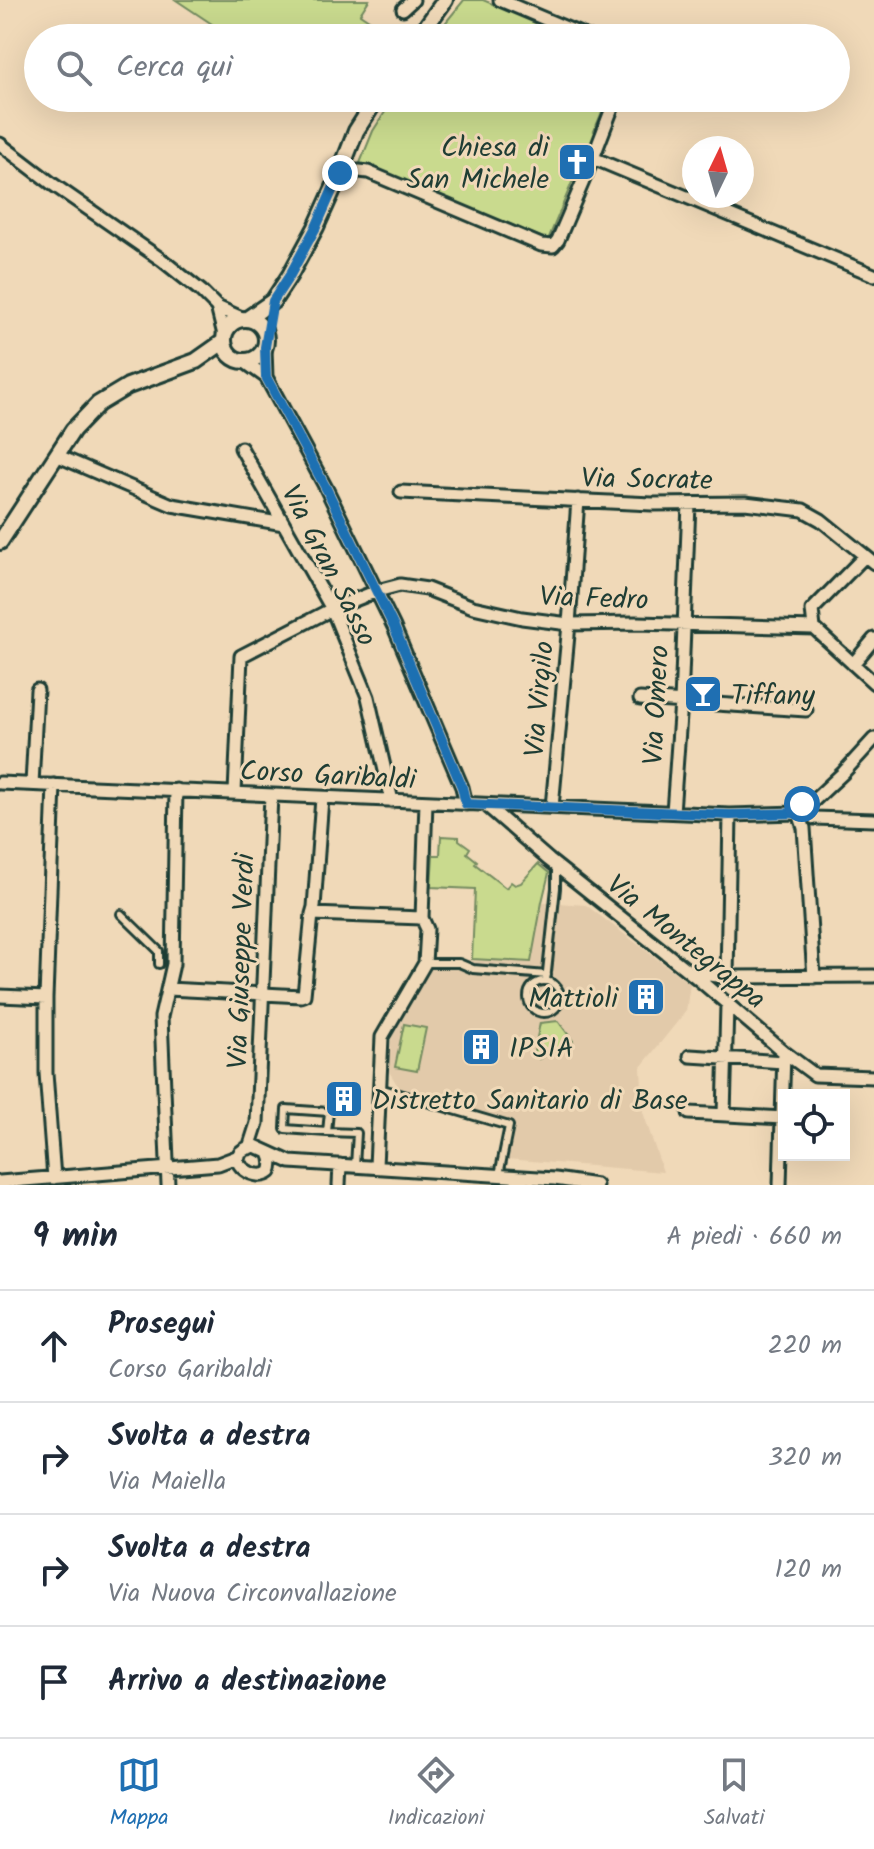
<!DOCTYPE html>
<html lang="it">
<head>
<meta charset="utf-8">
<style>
  body { margin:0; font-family:Kalam,sans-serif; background:#f2f2f3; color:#1f2937 }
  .controls { position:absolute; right:24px; bottom:24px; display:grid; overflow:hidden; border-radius:0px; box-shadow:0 8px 32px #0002 }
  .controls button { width:72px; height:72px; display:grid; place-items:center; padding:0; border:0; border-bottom:2px solid #e0e1e3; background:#fff; color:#1f2937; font:40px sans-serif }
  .compass { position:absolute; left:682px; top:136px; width:72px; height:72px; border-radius:50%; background:#fff; box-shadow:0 8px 32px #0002; rotate:5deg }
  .stop { position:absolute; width:24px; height:24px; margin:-18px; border:6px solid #1f6fb2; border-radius:50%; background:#fff }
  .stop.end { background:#1f6fb2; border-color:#fff; box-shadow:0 2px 8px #0008 }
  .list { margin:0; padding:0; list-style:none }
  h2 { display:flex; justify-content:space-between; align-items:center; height:104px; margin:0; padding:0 32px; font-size:34px }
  h2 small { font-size:26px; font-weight:400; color:#747a83 }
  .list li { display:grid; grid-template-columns:52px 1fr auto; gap:24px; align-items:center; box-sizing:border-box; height:112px; padding:0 32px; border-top:2px solid #e0e1e3 }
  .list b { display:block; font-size:30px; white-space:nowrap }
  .list p { margin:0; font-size:26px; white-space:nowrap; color:#747a83 }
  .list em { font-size:26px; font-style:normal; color:#747a83 }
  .icon { flex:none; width:44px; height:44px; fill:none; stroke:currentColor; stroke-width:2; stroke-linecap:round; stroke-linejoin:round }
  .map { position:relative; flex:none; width:874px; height:1185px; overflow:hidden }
  .search { position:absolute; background:#fff; box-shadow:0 8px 32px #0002; left:24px; right:24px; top:24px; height:88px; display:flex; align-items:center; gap:20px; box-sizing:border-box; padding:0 28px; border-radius:44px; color:#747a83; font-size:30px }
  .sheet { height:552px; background:#fff }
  nav { display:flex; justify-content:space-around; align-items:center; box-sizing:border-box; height:112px; border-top:2px solid #e0e1e3; background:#fff; font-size:22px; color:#747a83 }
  nav a { display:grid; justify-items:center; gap:4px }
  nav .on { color:#1f6fb2 }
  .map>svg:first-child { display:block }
  .built { fill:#e2caaa }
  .green { fill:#c9da8e; stroke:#748c61; stroke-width:2 }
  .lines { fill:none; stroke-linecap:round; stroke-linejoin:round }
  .service-casing { stroke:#1f3d34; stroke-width:12 }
  .minor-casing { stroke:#1f3d34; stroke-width:17 }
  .tertiary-casing { stroke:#1f3d34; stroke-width:20 }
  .service { stroke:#f0d9b8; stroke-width:6 }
  .minor { stroke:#f0d9b8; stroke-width:11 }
  .tertiary { stroke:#f0d9b8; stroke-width:14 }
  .route { stroke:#1f6fb2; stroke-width:10 }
  .labels { text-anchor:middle; stroke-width:6; stroke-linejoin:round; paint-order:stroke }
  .poi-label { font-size:28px; fill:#1f3d34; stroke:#f0d9b8; text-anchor:start }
  .street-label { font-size:28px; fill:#1f3d34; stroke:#f0d9b8 }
</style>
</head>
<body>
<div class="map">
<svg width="874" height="1185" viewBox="0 0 874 1185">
  <rect width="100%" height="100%" fill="#f0d9b8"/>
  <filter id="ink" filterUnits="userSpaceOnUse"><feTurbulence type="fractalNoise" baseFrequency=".0125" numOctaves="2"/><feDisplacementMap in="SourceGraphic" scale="16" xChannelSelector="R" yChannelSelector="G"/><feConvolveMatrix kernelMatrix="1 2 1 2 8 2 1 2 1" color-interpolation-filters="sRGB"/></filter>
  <g filter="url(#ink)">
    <path class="built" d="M542,902L586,905L690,984L686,1011L641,1067L643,1112L663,1172L507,1159L515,1123L401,1091L388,1070L392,1034L430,963V959L531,962Z"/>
    <path class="green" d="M176,0H369L360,14L396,38H233Z
      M464,0H483L574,38H433Z
      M394,98H608L594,131L601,134L586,171L578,168L548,240L360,163L373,131Z
      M441,836L459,837V840L470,848L467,853L477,861L475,864L506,888L511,882L515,885L521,883L538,864L549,873L542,902L531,962L472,959L475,889L431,887L433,855H440Z
      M558,1021L573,1041L539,1059L534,1052L540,1023Z
      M404,1024L426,1028L417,1071L395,1067Z"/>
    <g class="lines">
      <defs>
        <path id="service" d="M121,914L159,951V964
          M425,963H459L473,969L547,975
          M528 997a16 16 0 1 1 32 0a16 16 0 1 1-32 0Z
          M546,981L556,888V866
          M379,1088L509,1126L499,1175
          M327,1132L285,1129L286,1109L329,1112L327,1132L357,1133L355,1166"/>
        <path id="minor" d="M500,0L590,38
          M403,9L413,0
          M0,144L51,183L162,260L201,291L217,307L244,319
          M593,158L874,275
          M340,173L359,171L368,172L541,245L553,246L558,240L593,158L616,98
          M217,307L224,335
          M265,347L266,377
          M245,362L266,377L326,488L394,627L462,787L466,804
          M241,448L332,609L368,697L392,801
          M56,455L172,505L284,524
          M401,492L652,504L745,503L803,510L821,520L874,563
          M814,628L812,610L865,556
          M814,628L874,683
          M853,664L874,639
          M640,699L806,710
          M0,783L730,815L798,813
          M32,784L37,690
          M235,793L241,656L332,609L377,591L400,585L427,589L473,607L522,618L569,624L637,623L814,628
          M810,804L843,773L874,739
          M486,805L549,860L697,978L784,1052L815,1075L874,1077
          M552,807L569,624L578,500
          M673,812L681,702L689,504
          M814,818L874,820
          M801,819L804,828L814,977
          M312,914L422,918
          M422,918L426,802
          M727,977L730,815
          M697,978L700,974L727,977L874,976
          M168,989L301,996L304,995L312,914L314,907L322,798
          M0,996L46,998
          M690,1056L784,1062
          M689,1113L784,1118
          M724,1115L727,1005
          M249,1148L257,1123L271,795
          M269,1153C272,1159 273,1165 270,1172C254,1185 215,1154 255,1146L290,1162L555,1179L596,1185
          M376,1166L382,1037L425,963L427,929L422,918
          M54,1178L46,1073V998L54,785
          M0,1182L218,1164L239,1156
          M168,1185L161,1017L173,964L176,790
          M339,1185L340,1165
          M780,1185L784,1052"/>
        <path id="tertiary" d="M418,38L445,0
          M224 340a21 21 0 1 1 42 0a21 21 0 1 1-42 0Z
          M247,319L273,301L290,275L316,227L335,185L356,131L377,98
          M0,542L73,430L98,404L128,386L196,361L223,342"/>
      </defs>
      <use href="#service" class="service-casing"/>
      <use href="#minor" class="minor-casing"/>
      <use href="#tertiary" class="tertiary-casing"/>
      <use href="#service" class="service"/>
      <use href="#minor" class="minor"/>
      <use href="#tertiary" class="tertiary"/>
    </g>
  </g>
  <g class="lines" filter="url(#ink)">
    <path class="route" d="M340,173L316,227L290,275L273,301L265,347L266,377L326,488L394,627L462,787L466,804L730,815L798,813L799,808L802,804"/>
  </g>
  <defs>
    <symbol id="church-square" viewBox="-11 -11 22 22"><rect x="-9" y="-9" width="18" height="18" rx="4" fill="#1f6fb2" stroke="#f0d9b8"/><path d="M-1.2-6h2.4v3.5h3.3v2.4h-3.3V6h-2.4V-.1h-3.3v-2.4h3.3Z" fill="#fff"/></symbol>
    <symbol id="bar-square" viewBox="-11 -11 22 22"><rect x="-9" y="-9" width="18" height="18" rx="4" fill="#1f6fb2" stroke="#f0d9b8"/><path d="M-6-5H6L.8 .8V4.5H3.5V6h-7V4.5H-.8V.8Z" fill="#fff"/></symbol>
    <symbol id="building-square" viewBox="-11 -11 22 22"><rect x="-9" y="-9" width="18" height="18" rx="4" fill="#1f6fb2" stroke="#f0d9b8"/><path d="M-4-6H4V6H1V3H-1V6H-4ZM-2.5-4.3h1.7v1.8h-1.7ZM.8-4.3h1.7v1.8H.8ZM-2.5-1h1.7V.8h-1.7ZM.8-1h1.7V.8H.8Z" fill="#fff"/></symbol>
  </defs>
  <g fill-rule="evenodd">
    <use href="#church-square" x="555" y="140" width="44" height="44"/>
    <use href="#bar-square" x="681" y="672" width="44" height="44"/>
    <use href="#building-square" x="624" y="975" width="44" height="44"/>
    <use href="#building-square" x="459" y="1025" width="44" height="44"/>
    <use href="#building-square" x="322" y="1077" width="44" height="44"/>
  </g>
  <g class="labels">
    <g class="poi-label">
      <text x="549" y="156" text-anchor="end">Chiesa di<tspan x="549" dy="32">San Michele</tspan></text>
      <text x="731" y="704">Tiffany</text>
      <text x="618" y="1007" text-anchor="end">Mattioli</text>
      <text x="509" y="1057">IPSIA</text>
      <text x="372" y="1109">Distretto Sanitario di Base</text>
    </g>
    <g class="street-label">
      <text transform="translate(647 478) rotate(1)" y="10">Via Socrate</text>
      <text transform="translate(330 565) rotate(63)" y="10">Via Gran Sasso</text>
      <text transform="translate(594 597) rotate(2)" y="10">Via Fedro</text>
      <text transform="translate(538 699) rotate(-85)" y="10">Via Virgilo</text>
      <text transform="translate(655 705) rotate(-87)" y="10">Via Omero</text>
      <text transform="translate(328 774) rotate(3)" y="10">Corso Garibaldi</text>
      <text transform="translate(687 941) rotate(39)" y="10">Via Montegrappa</text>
      <text transform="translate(240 961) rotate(-88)" y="10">Via Giuseppe Verdi</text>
    </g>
  </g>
</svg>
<div class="controls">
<button><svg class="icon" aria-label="locate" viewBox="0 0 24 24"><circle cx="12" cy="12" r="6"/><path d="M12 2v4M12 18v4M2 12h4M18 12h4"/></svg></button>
</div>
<svg class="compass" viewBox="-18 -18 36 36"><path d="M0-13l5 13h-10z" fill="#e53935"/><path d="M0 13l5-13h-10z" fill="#747a83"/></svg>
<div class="stop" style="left:802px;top:804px"></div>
<div class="stop end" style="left:340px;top:173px"></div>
<div class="search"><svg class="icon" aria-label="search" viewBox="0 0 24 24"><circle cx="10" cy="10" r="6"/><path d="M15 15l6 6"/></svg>Cerca qui</div>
</div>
<section class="sheet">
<h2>9 min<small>A piedi · 660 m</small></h2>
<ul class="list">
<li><svg class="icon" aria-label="ahead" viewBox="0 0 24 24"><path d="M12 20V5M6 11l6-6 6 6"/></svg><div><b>Prosegui</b><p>Corso Garibaldi</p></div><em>220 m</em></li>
<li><svg class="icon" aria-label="right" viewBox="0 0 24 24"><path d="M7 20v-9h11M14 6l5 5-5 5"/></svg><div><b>Svolta a destra</b><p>Via Maiella</p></div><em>320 m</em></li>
<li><svg class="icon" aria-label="right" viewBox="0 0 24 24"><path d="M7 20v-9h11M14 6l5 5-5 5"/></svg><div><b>Svolta a destra</b><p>Via Nuova Circonvallazione</p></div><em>120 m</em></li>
<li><svg class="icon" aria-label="arrive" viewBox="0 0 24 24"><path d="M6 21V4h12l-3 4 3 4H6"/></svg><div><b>Arrivo a destinazione</b></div></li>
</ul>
</section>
<nav>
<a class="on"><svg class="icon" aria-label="map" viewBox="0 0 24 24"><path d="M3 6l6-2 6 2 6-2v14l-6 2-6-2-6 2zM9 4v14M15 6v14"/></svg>Mappa</a>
<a><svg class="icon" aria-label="directions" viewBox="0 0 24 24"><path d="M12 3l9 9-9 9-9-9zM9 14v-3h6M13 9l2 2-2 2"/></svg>Indicazioni</a>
<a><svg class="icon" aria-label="saved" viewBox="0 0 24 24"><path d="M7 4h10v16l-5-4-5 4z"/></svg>Salvati</a>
</nav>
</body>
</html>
